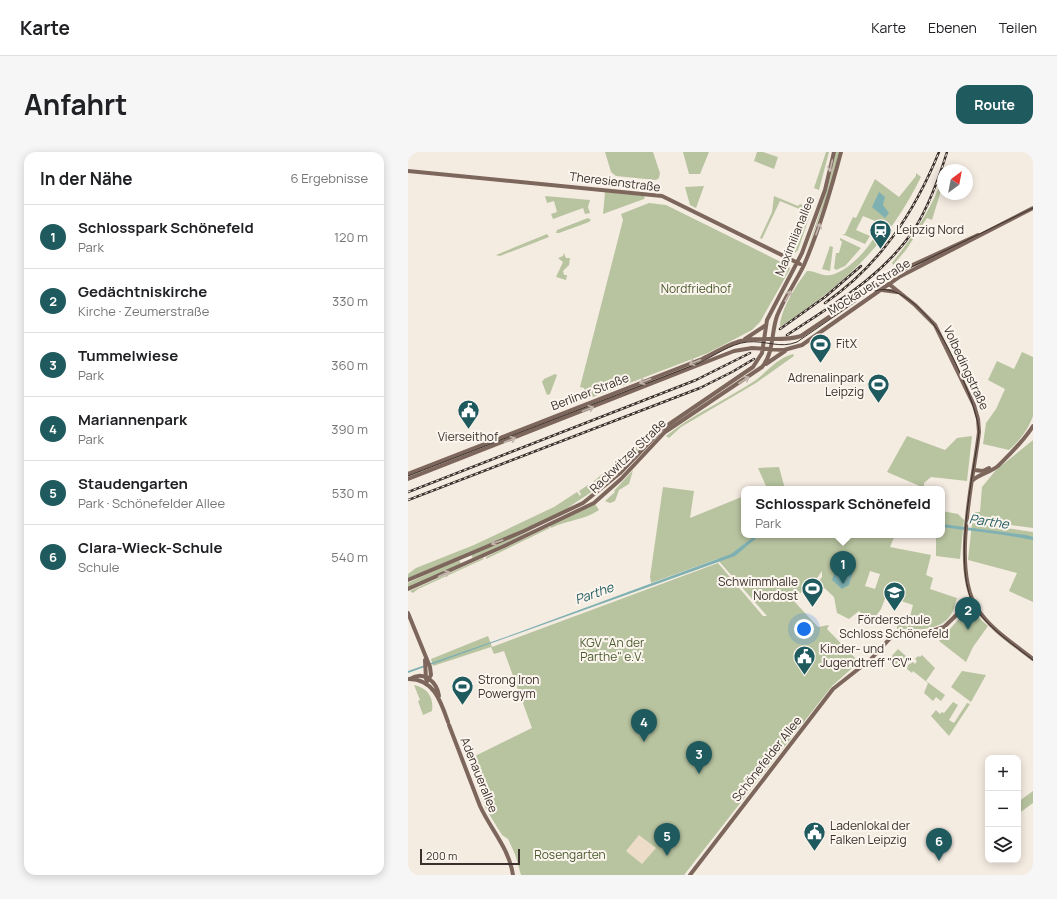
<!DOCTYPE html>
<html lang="de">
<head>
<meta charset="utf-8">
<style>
  body { margin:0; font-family:Manrope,sans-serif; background:#f6f6f6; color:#202124 }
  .controls { position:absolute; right:12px; bottom:12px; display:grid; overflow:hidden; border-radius:8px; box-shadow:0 2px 10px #0003 }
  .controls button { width:36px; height:36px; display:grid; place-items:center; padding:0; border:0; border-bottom:1px solid #e0e0e0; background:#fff; color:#202124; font:20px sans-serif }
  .compass { position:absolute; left:529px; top:12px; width:36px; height:36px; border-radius:50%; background:#fff; box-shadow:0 2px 10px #0003; rotate:32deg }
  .scale { position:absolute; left:12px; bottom:10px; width:100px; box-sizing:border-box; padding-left:4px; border:2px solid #3b302b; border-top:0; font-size:11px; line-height:14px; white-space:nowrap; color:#3b302b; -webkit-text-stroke:3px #fbf5ee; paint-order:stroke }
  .you { position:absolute; left:396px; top:477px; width:14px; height:14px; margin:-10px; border:3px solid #fff; border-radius:50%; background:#1a73e8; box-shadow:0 0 0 6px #1a73e833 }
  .badge { display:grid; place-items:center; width:26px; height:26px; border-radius:50%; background:#1f5a5e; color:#fff; font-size:13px; font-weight:700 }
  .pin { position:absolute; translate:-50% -33px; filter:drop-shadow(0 1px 2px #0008) }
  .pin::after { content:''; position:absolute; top:21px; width:14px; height:12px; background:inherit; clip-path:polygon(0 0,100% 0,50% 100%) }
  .popup { position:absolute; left:333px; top:334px; width:204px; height:52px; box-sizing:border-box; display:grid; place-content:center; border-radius:8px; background:#fff; filter:drop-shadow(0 1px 3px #0005); font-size:13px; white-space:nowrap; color:#757577 }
  .popup b { font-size:15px; color:#202124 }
  .popup::after { content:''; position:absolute; left:50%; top:100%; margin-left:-8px; border:8px solid transparent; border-top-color:#fff }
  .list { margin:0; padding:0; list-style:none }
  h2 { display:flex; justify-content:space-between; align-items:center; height:52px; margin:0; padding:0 16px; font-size:17px }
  h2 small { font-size:13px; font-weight:400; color:#757577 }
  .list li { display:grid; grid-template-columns:26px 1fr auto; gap:12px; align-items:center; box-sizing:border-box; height:64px; padding:0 16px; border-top:1px solid #e0e0e0 }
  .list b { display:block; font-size:15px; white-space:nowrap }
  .list p { margin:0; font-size:13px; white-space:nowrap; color:#757577 }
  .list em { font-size:13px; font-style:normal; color:#757577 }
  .icon { flex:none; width:22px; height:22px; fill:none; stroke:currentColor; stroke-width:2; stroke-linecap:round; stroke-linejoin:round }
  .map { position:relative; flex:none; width:625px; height:723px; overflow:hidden; border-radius:12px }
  header { display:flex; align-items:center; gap:24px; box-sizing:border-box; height:56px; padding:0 20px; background:#fff; border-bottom:1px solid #e0e0e0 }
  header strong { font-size:19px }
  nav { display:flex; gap:22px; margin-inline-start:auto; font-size:14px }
  .intro { display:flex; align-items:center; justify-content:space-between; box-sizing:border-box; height:96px; padding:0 24px }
  h1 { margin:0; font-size:28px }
  .button { padding:10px 18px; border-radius:12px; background:#1f5a5e; color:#fff; font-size:14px; font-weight:700 }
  main { display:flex; gap:24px; padding:0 24px }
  aside { flex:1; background:#fff; border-radius:12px; box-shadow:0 2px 10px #0003 }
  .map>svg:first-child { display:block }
  .green { fill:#b8c4a0; fill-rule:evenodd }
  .plaza { fill:#ecdcc8 }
  .water { fill:#7fb0b2 }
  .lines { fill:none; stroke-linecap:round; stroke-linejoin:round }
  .major { stroke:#7d675c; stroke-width:4 }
  .tram { stroke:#3b302b; stroke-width:1 }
  .rail-casing { stroke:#3b302b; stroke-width:2.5 }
  .rail { stroke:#fbf5ee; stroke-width:1; stroke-dasharray:3; stroke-linecap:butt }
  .oneway { stroke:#c2b5ac }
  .labels { text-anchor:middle; stroke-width:4; stroke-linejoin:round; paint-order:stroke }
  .street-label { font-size:12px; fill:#3b302b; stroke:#fbf5ee }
  .poi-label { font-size:12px; fill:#3b302b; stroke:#fbf5ee; text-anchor:start }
  .park-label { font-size:12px; fill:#4a5a2e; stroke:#fbf5ee }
  .water-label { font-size:13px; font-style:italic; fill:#1f5a5e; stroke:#fbf5ee }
</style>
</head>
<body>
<header>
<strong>Karte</strong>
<nav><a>Karte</a><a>Ebenen</a><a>Teilen</a></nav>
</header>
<div class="intro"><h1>Anfahrt</h1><a class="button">Route</a></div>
<main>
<aside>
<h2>In der Nähe<small>6 Ergebnisse</small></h2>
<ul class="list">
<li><span class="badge">1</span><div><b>Schlosspark Schönefeld</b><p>Park</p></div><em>120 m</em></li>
<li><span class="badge">2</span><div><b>Gedächtniskirche</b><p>Kirche · Zeumerstraße</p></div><em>330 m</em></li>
<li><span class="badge">3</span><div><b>Tummelwiese</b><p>Park</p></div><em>360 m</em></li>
<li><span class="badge">4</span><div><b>Mariannenpark</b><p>Park</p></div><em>390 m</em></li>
<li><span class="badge">5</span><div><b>Staudengarten</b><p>Park · Schönefelder Allee</p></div><em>530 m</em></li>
<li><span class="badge">6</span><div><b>Clara-Wieck-Schule</b><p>Schule</p></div><em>540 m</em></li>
</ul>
</aside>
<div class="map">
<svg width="625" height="723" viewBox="0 0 625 723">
  <rect width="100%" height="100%" fill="#f4ebe1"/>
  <path class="green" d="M197,0H245L252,21L251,26L248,28L208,24L203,20Z
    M275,0H301L292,22H281Z
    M349,0H355L370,5L366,17L346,9Z
    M418,0H421L411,38L406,36Z
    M428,0H431L422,36L398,102L420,35Z
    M508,21L513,25C479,94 435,133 372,175C372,158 389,132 399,119C407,118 414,125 423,123C442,119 469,89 472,71L455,64L448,78L462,84L457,92L434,82H437L445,65L448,66L467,27L491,45L508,24Z
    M535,24V32L524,68L519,66L498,98L485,113L484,111C505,84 524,57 535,24Z
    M296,34L288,56L282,53L277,35Z
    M197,40L236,44L237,45L236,47L195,62Z
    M137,44L182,48L180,55L182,61L177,62L175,56L145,67L143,62L149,60L146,49L139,51Z
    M366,44L390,54L392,52L404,57L390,98L387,101L384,100L401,61L372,49L354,87L352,86L364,60Z
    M241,51L258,53L381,114L382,117L352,170L344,178L300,201L177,248L176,236L172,235L215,68L213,62Z
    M180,66L183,68L181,70L151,81H148L149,78Z
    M139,82L141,85L92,104L88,103Z
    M432,86L453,96L437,114L428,118L426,116L428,101H431L434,90L432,88Z
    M422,94L425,95L422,119L414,117Z
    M156,101L158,106H162L161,113L155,119L156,123H159L158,128L148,125L155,110L150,106L155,104Z
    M614,200L625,205V264C620,278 612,288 601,298L575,292L578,271L588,257L597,237L580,228L589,209L606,217Z
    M385,202L386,204L348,231L273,275L261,286L258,284C285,262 316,249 345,230C360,220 367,207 385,202Z
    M147,222L149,223L142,242L139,243L134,230L136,227Z
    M253,274L218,312L192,336L186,333L185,330L237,285Z
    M499,284L537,298L549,286L564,284L559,329L523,325L516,331V337H514V335L479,320Z
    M625,288V376L566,368L567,360H572L574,335L588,318Z
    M371,315L377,337H352L358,334L350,316Z
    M225,318L221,332L211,338L207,349L202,351L197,349L207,340L206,339Z
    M180,333L185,339L158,357L131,371L0,426V422L8,416L66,393L146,355L169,340L172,344L173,342L171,339Z
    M255,335L286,339L282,366L336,344V383H487L482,395L523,403L518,423L525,426L522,437L549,446C547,451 546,459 542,464C531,480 505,478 489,477V472L493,470L498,472L499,476L505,453L478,444L473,457L463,471L451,459L441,467L429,461L426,445L410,430L414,425V419L405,432L384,447L410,475L421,473L419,477L451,510L424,534L276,723H113L107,702L100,687L94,683L78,657L61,607L124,576L96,499L86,502L83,495L25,514L23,507L80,484L84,495L310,411L355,464H359L309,407L243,431L242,425ZM462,419L472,422L467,437L457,434Z
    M187,352L191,358C177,368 159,368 143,376L142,374Z
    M534,359L550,362L556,368L552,407L528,404V385L509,383H534Z
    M564,371L625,380V450L601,439L609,421L560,408Z
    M141,375L142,376L78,407V405Z
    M127,377L65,407L63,402Z
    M75,406L76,407L10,437L5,441L2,439Z
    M51,407L53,412L0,436V431Z
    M559,458L563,459L580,474L565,495L558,510L531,489Z
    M490,497L499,505L497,507L499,509L501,508L496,516L488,515L481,507Z
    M514,503L527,516L518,529L537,543L533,549L528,545L525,549L516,541L520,531L505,519L504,521L499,517L500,513L505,510L507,512L509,509L507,507L510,504L512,505Z
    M554,519L578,523L563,550L543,535Z
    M6,533C20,536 26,546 24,559L15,563L10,549L12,548Z
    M545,550L550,553L541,568L546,571L559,551L562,552L541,584L523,564L528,558L532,562L534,560L536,561Z
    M625,639V651L610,662V650Z"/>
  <path class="plaza" d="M231,683L248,696L234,712L218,699Z"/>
  <path class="water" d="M471,40L477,45L475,53L481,61L477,66L464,55Z
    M534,372L618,383L625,385V388C595,382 564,379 534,375Z
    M348,383H352L327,404L0,521V519L106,482L323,402Z
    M436,413H441L446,417L441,433L434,437L424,428L427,419H433Z"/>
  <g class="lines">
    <path class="major" d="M0,19L254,44L392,112
      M481,132L507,153L527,173L566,253L570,267L571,280C566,325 543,417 569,456C582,477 606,492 625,507
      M474,138L489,140
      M337,187L358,173
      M358,212L377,199
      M566,318L575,319L581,316
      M0,322L294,207C308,201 322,190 337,188C356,185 375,190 393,184L485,122L570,83
      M0,327L326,199L344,196L376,198L394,193L491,125L625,56
      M565,328C571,322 583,320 590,314C603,301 615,290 625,274
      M0,428L116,379L175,351L212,321L254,277L345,215L354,201L359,168L394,101L417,38L426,0
      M0,437L94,395L186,351L213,327L257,280L354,215C366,201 363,181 369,164C376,146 388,130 396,113C412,76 423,38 433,0
      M0,461L22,515L23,523L18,531
      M17,508L18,527
      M1,527C26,527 33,550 40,570
      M2,527C16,518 29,530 31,544
      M41,573L72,654C83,678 101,696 105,723
      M282,723L425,537L463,507L486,482L493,480L515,482L536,475L564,448"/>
    <path class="tram" d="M467,139C488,131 514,157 526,173C541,192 570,256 571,280C565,325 543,419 568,457C582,477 606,493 625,508
      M0,324L291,211C306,204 322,192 339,190C357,188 372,197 389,190L485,124L625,56"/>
    <defs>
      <path id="rail" d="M417,151C472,113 506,61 531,0
        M372,177L417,145L453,114
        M379,183C426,152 476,124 507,76C522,52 531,26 539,0
        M0,340L288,228L342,201
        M0,348L292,236L324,220L346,207"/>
    </defs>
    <use href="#rail" class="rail-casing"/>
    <use href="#rail" class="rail"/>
  </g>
  <defs><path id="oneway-shaft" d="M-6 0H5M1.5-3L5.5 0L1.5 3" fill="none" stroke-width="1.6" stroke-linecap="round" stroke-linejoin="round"/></defs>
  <g class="oneway">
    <use href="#oneway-shaft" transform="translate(423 14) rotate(103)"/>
    <use href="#oneway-shaft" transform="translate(410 77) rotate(-70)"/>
    <use href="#oneway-shaft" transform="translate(380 144) rotate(-61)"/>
    <use href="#oneway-shaft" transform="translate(287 210) rotate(159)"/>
    <use href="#oneway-shaft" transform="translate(336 228) rotate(-33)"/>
    <use href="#oneway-shaft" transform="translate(237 229) rotate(159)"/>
    <use href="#oneway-shaft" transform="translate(180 257) rotate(-21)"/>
    <use href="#oneway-shaft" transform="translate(102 288) rotate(-21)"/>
    <use href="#oneway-shaft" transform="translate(89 390) rotate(160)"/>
    <use href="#oneway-shaft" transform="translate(36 422) rotate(-24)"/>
  </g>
  <defs>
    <symbol id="station-pin" viewBox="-11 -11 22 30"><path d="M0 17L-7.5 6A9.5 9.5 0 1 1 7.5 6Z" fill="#1f5a5e" stroke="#fbf5ee"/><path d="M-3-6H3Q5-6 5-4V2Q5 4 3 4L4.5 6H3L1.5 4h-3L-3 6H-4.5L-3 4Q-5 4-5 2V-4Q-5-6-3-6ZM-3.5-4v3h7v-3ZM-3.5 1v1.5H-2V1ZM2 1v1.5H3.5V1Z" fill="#fff"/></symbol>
    <symbol id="stadium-pin" viewBox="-11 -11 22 30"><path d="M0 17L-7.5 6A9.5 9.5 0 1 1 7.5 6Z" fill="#1f5a5e" stroke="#fbf5ee"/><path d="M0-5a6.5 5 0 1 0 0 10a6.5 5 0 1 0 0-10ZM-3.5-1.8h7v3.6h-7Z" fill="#fff"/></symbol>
    <symbol id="civic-pin" viewBox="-11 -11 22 30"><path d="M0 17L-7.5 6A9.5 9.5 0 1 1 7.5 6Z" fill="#1f5a5e" stroke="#fbf5ee"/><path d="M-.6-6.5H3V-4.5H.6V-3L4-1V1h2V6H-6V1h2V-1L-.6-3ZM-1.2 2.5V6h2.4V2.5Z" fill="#fff"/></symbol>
    <symbol id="school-pin" viewBox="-11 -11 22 30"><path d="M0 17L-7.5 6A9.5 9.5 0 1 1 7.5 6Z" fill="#1f5a5e" stroke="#fbf5ee"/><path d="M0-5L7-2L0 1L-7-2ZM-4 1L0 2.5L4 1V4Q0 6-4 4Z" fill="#fff"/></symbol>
  </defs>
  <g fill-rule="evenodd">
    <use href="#station-pin" x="460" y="66" width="25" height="34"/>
    <use href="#stadium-pin" x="400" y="180" width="25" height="34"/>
    <use href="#stadium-pin" x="458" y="220" width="25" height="34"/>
    <use href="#civic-pin" x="48" y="246" width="25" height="34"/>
    <use href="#stadium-pin" x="392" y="424" width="25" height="34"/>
    <use href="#school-pin" x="474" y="428" width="25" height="34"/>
    <use href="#civic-pin" x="384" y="492" width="25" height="34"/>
    <use href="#stadium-pin" x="42" y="522" width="25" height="34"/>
    <use href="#civic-pin" x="394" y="668" width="25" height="34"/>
  </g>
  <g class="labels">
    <g class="street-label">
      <text transform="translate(207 30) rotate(7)" y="4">Theresienstraße</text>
      <text transform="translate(387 84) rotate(-68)" y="4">Maximilianallee</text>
      <text transform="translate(461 135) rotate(-32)" y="4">Mockauer Straße</text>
      <text transform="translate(558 216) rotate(65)" y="4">Volbedingstraße</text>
      <text transform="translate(182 240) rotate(-21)" y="4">Berliner Straße</text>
      <text transform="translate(220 304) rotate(-44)" y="4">Rackwitzer Straße</text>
      <text transform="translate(359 607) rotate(-52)" y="4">Schönefelder Allee</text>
      <text transform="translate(71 623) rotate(68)" y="4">Adenauerallee</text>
    </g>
    <g class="poi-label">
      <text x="488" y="82">Leipzig Nord</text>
      <text x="428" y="196">FitX</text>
      <text x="456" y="230" text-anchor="end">Adrenalinpark<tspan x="456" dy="14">Leipzig</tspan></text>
      <text x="60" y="289" text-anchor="middle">Vierseithof</text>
      <text x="390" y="434" text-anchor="end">Schwimmhalle<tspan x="390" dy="14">Nordost</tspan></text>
      <text x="486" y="472" text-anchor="middle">Förderschule<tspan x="486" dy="14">Schloss Schönefeld</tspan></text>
      <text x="412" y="501">Kinder- und<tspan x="412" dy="14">Jugendtreff "CV"</tspan></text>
      <text x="70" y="532">Strong Iron<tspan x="70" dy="14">Powergym</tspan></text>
      <text x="422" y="678">Ladenlokal der<tspan x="422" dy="14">Falken Leipzig</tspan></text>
    </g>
    <g class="park-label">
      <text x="288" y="141">Nordfriedhof</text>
      <text x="204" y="495">KGV "An der<tspan x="204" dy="14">Parthe" e.V.</tspan></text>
      <text x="162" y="707">Rosengarten</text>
    </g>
    <g class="water-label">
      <text transform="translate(581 369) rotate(8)" y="5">Parthe</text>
      <text transform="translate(186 441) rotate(-20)" y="5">Parthe</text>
    </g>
  </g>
</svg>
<div class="controls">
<button>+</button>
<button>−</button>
<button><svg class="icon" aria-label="layers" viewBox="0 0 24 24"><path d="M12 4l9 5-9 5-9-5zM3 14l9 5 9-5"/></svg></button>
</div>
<svg class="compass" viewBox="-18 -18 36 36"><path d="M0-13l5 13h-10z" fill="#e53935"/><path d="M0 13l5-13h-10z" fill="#757577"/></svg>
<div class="scale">200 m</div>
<div class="you"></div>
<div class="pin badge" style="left:435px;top:432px">1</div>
<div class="popup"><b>Schlosspark Schönefeld</b>Park</div>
<div class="pin badge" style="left:560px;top:478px">2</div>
<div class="pin badge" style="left:291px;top:622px">3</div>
<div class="pin badge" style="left:236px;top:590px">4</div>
<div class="pin badge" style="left:259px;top:704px">5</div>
<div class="pin badge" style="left:531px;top:709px">6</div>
</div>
</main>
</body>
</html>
